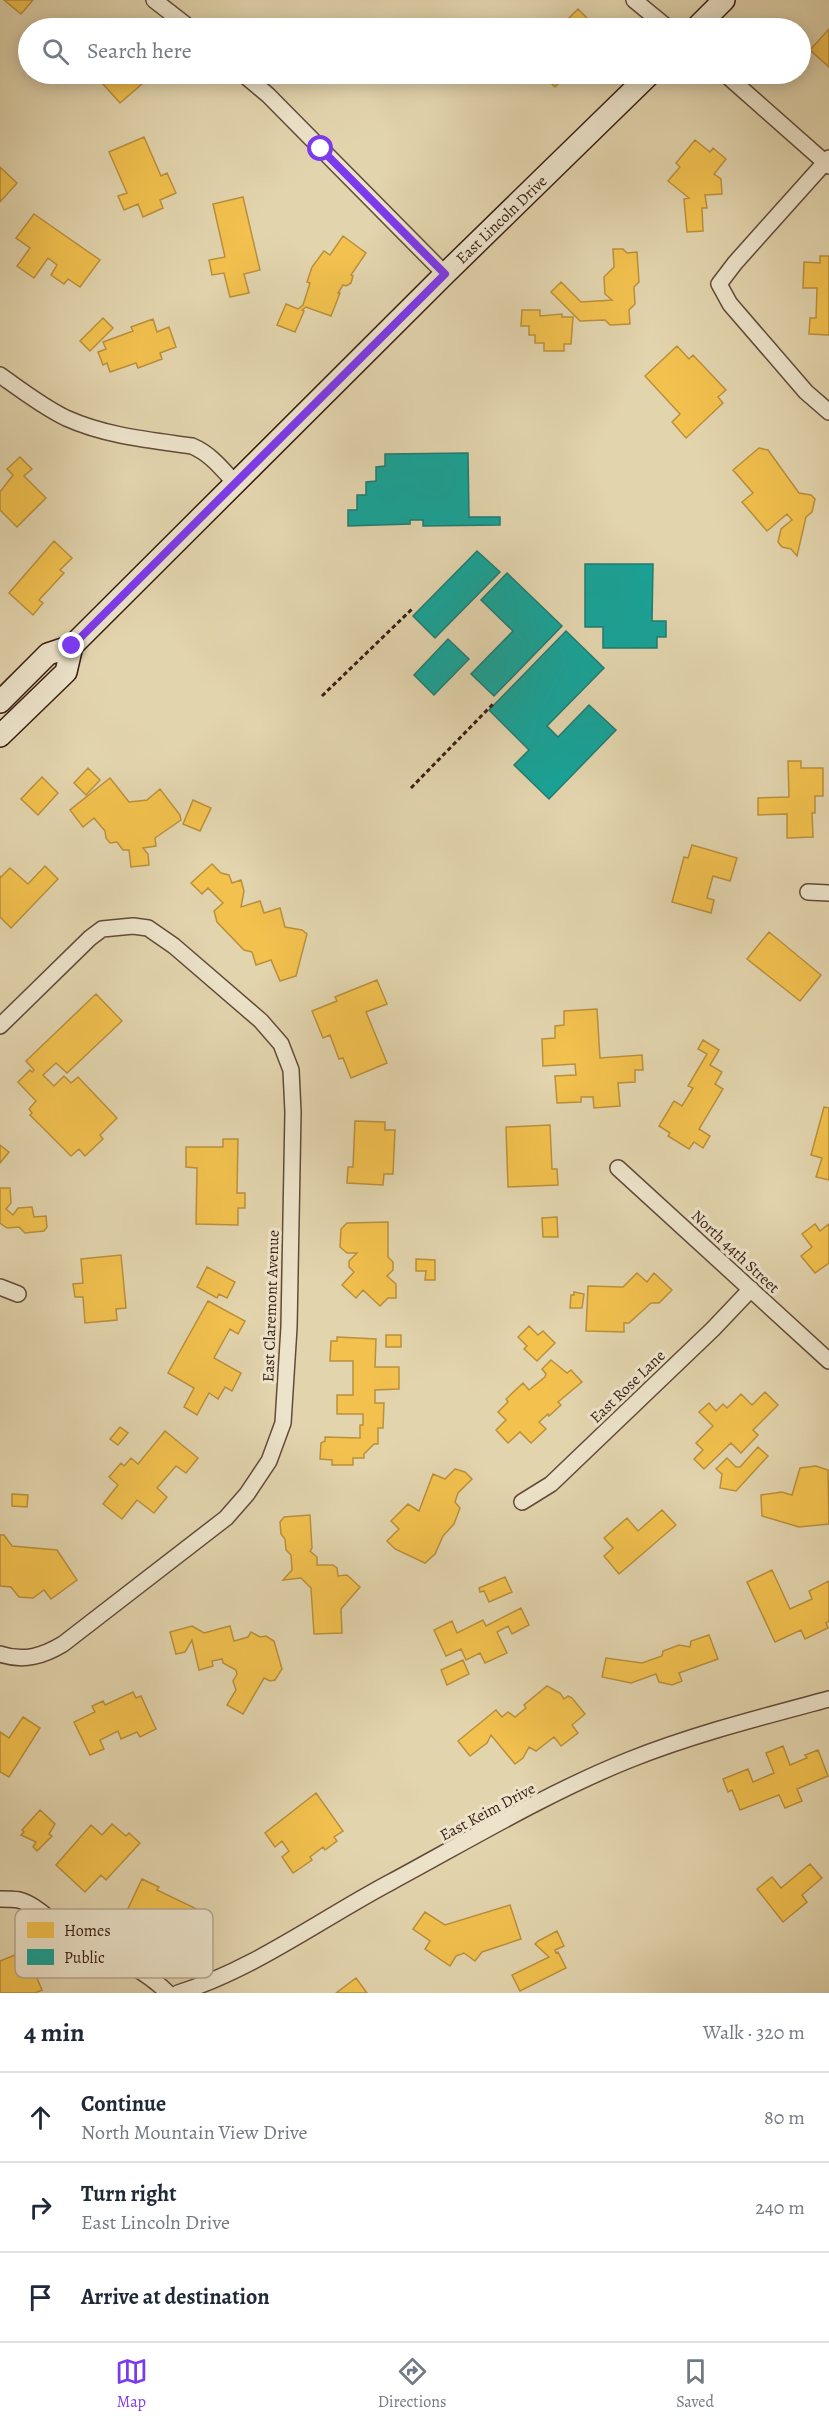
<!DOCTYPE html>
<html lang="en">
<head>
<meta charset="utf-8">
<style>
  body { margin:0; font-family:Alegreya,serif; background:#f6f6f7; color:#1f2937 }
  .stop { position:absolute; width:18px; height:18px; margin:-14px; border:4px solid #7c3aed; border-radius:50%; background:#fff }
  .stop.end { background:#7c3aed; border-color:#fff; box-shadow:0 2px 6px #0008 }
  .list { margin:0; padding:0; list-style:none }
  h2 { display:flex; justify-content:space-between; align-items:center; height:78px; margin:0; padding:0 24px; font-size:26px }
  h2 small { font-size:20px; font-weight:400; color:#747a83 }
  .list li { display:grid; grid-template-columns:39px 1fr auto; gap:18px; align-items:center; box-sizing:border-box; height:90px; padding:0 24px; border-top:2px solid #e0e1e3 }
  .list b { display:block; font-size:22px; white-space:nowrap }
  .list p { margin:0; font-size:20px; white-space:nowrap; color:#747a83 }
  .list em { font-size:20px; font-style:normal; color:#747a83 }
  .icon { flex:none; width:33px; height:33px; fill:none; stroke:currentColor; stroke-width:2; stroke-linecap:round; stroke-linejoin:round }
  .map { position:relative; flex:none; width:829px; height:1993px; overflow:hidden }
  .search { position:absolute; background:#fff; box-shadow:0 3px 15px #0003; left:18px; right:18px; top:18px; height:66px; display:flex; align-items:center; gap:15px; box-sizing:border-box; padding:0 21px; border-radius:33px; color:#747a83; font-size:22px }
  .sheet { height:348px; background:#fff }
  nav { display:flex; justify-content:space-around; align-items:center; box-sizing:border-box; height:84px; border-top:2px solid #e0e1e3; background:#fff; font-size:16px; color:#747a83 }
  nav a { display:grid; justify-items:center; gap:3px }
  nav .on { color:#7c3aed }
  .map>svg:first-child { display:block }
  .homes { fill:#f2c14e; stroke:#ba903c; stroke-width:1.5 }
  .public { fill:#17a398; stroke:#217b70; stroke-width:1.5 }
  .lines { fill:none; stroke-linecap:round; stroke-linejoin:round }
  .street-casing { stroke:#634b39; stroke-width:18 }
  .secondary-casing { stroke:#391d12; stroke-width:24 }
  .path { stroke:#391d12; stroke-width:3; stroke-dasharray:4.5 3; stroke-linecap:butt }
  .street { stroke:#ece3ca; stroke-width:15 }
  .secondary { stroke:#ece3ca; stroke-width:21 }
  .route { stroke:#7c3aed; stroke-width:8 }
  .labels { text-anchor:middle; stroke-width:6; stroke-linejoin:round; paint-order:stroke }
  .street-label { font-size:16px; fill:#391d12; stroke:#ece3ca }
  .key { fill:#ece3ca; stroke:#b6a893; stroke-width:1.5 }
  .key-label { font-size:16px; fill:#391d12 }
</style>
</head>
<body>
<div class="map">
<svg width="829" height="1993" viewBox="0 0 829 1993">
  <rect width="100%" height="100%" fill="#e2d4ad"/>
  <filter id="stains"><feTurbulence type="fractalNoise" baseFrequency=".00333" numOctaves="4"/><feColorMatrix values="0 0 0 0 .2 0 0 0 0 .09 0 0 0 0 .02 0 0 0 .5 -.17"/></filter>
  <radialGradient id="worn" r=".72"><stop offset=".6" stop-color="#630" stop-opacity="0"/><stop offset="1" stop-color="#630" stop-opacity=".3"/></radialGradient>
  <path class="homes" d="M4,0H33L21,14Z
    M578,9L597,28H559Z
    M82,20L88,26L95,20L103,28H72Z
    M829,29V67L810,50Z
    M94,74H145L149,78L120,103Z
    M541,74H568L555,87Z
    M144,137L161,176L167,173L176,193L160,200L163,208L143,217L138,204L124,210L118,196L127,193L109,152Z
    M695,140L710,152L713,148L726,159L714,174L721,179L722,194L705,195L707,208H702L703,231L687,232L684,199L689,198L668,181L680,167L676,163Z
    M0,167L17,183L0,202Z
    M243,197L260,270L244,274L249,293L230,297L224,273L212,275L209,260L225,257L213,204Z
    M34,214L100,260L80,287L68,279L64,284L51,275L57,265L48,258L34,278L17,266L30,248L16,238Z
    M343,236L366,253L351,275L353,276L351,283L346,286L343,285L338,293H340L331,316L306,307L302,310L304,311L295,332L277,325L286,304L298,309L303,305L310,283L307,282L312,267L324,251L330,255Z
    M613,249H623L627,253L637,252L639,282L634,287L635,304L629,310L630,324L610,325L605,320L580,321L551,292L561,282L581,302L612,300L605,294L604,277L614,267Z
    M820,256H829V335L809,334L810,318H816L817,288H803L804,262L820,263Z
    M522,310H540V316L562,314V317H573L571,344H564V351H544V343H535V335H529V326H521Z
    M103,318L113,328L90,351L80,341Z
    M153,319L157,332L169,327L176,347L160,353L162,359L138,368L136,363L110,372L107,363L103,365L98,352L106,349L103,342L133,331L131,327Z
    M677,346L689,359L693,355L726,390L718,397L723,403L686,438L672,422L680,414L645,376Z
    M759,448L768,450L799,493L811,495L815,499L812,512L806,517L797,556L791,549L782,547L778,542L781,529L792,520L787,514L767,531L742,502L753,493L733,470Z
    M20,457L32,469L24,476L46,498L17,527L0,510V492L13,475L7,469Z
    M54,541L72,558L60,570L64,573L39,600L43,603L33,615L9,593Z
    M788,761H801V768H823V796H815V813H812L813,837L787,838V814L758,815V798L789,797Z
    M88,768L100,780L86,795L74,783Z
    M42,777L58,793L38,815L21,799Z
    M110,778L129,802L147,800L160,789L180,815L181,820L155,838L156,846L143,848L148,854L149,865L131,867L129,850H123L117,842L110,843L106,838L105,831L94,818L83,827L70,810Z
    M193,800L211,808L200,831L183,824Z
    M692,845L737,858L730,881L713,876L707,898L714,900L711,913L672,902L684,857L688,858Z
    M212,864L221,873L229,875L232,883L241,880L244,891L241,907L260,901L264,913L280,908L285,927L302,930L307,934L296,976L280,981L271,960L256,965L252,952L244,950L217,922L214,911L223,903L208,888L202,894L191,883Z
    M45,866L58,879L11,928L0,917V876L1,877L10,868L28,884Z
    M769,932L821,975L800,1001L747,959Z
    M377,980L387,1004L366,1012L387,1063L351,1078L343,1058L339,1059L330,1035L323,1038L312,1011L337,1001L335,997Z
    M96,994L122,1021L67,1073L56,1063L43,1075L54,1086L64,1076L71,1083L78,1077L117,1118L100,1135L103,1139L85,1156L79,1149L71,1156L30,1115L32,1113L29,1109L36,1101L18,1082L30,1070L32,1072L34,1070L26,1061Z
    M597,1009L600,1058L642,1055L643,1070H635V1082L618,1083L620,1106L594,1108L593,1097H581V1102L557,1103L555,1076L576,1075L575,1064L543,1066L542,1039L555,1038V1026L564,1025V1011Z
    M703,1040L719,1050L710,1065L722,1072L715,1084L723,1089L699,1129L710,1136L703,1148L694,1142L689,1149L668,1136L670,1133L659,1126L674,1101L682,1106L693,1088L688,1086L707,1054L698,1049Z
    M824,1107L829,1108V1180L816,1177L822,1158L811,1155Z
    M355,1121L385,1122V1130H395L393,1174H384L383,1185L347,1183L348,1167H353Z
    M550,1125L552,1169H557L558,1185L508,1187L506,1127Z
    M223,1139H238L237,1193H245V1208H238V1225L196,1224L197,1168L186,1167V1147H223Z
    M0,1145L9,1152L0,1163Z
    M0,1188H10L11,1203L6,1209L13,1215L18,1208L32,1207L34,1217L46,1216L47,1227L44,1231L25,1233L19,1227L7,1228L0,1223Z
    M557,1217L558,1237H543L542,1218Z
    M388,1222V1257L393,1262V1270L387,1276L396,1284V1298H388L380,1306L363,1290L356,1298L342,1285L354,1272L349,1267V1261L357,1253H347L340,1247L341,1229L347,1223Z
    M815,1224L820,1231L829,1224V1263L815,1273L801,1256L812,1247L802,1234Z
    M121,1255L126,1308L116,1309L117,1320L85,1323L83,1297H75L73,1284L83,1283L81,1259Z
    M416,1259L435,1260V1280H425L426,1271H416Z
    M207,1267L235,1282L227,1298L219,1294L217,1298L197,1287Z
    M637,1273L647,1282L654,1273L672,1290L659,1303H651L629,1323H624V1332L586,1331L588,1286L623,1287Z
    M574,1292L584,1294L582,1308H570L571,1295H574Z
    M208,1301L245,1321L238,1334L230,1329L214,1358L241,1373L232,1391L225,1387L218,1399L209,1393L197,1415L184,1407L194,1388L168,1373Z
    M529,1326L538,1335L543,1331L555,1343L537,1361L524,1349L527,1346L518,1337Z
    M386,1335H401V1347H386Z
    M337,1337L376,1339L375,1367H399V1389L375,1390V1403H384L383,1428H378V1444H374L364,1454V1458H353V1465H332V1460L320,1459L321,1443L325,1441V1437L360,1438V1425H363V1414H337V1395H353V1361H330L331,1341H337Z
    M551,1360L567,1373L571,1370L582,1382L558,1402L561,1405L549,1416L548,1414L539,1422L546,1429L531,1443L520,1432L508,1443L496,1430L506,1420L498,1412L508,1402L506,1399L523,1383L529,1390L545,1377L546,1374L542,1369Z
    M765,1392L778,1405L753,1430L758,1435L741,1453L731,1443L704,1469L694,1459L703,1450L696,1443L713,1426L699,1412L709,1403L716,1411L723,1404L727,1408L741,1394L752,1405Z
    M120,1427L128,1433L118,1445L110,1439Z
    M165,1431L198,1458L186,1473L176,1466L157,1488L167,1497L154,1513L137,1500L122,1519L103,1504L118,1485L109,1477L121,1463L124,1466L131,1458L138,1464Z
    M758,1447L768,1456L736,1491L720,1488L722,1474L716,1469L727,1458L736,1467H740Z
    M816,1466L828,1470L829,1524L799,1527L762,1516L761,1495L782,1492L792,1495L800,1468Z
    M455,1469L465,1472L472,1479L458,1493L455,1502L460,1508L454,1524L443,1536L435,1554L425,1563L395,1549L387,1541L399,1529L391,1521L408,1504L419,1511L433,1474L445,1479Z
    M12,1494L28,1495L27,1507L12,1506Z
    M662,1510L676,1525L619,1574L604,1556L613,1548L604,1538L627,1518L638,1531Z
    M310,1515L312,1548L310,1551L317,1557V1565H333L337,1568L338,1576L347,1575L360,1587L341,1609L342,1633L314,1634L311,1588L301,1578L283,1580L292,1570L291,1555L286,1550L285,1539L281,1534L280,1522L284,1517Z
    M0,1535H4L12,1546L57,1550L77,1580L51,1599L44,1590L33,1598L19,1597L11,1587L0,1586Z
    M772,1570L790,1609L812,1599L809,1591L829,1581V1621L826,1623L828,1628L805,1639L801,1630L775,1642L747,1582Z
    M505,1577L512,1592L489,1602L484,1591L480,1592L479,1588Z
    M521,1608L529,1625L512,1634L508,1626L497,1632L507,1653L485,1663L480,1653L466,1660L461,1649L446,1656L434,1630L452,1621L457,1633L483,1620L486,1626Z
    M192,1626L204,1633L230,1626L234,1641L248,1637L251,1632L260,1637L266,1636L274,1641L282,1669L275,1680L270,1681L264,1678L243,1714L227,1705L236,1690L233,1681L237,1674L236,1670L223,1663L222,1659L212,1661L213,1666L199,1670L192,1640L185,1652L176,1654L170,1632Z
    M709,1635L718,1659L679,1673L682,1681L672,1685L659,1682L656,1674L631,1683L602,1677L606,1658L642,1663L662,1656L663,1651L679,1645L690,1647L691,1641Z
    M463,1660L469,1674L447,1685L441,1670Z
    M547,1686L560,1693L564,1699L568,1696L572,1698L585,1714L572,1725L578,1733L561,1746L554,1737L536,1751L529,1747L523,1758L515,1764L491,1735L487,1743L470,1756L458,1741L496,1710L502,1717L508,1712L515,1717L526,1708L524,1705Z
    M133,1692L136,1698L141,1696L156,1729L140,1737L137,1732L121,1739L118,1731L100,1740L104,1749L90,1755L74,1722L95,1712L92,1706L103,1701L105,1705Z
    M23,1717L40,1728L9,1777L0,1772V1732L9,1738Z
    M783,1746L790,1765L807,1758L805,1755L818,1750L828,1776L797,1789L802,1801L785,1808L779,1795L740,1810L732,1790L728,1792L723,1779L748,1769L753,1782L774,1773L766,1753Z
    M316,1793L343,1831L334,1837L337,1841L325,1850L323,1847L310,1857L312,1860L293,1873L282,1857L289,1851L282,1841L275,1847L265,1833Z
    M40,1810L55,1824L49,1834L52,1836L37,1851L33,1847L36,1842L21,1835L24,1832L22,1830Z
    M112,1824L126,1836L129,1833L140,1843L106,1880L101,1875L85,1892L56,1865L91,1825L102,1835Z
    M810,1864L822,1878L802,1895L807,1902L783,1922L757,1889L772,1877L781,1888Z
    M142,1879L159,1887L157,1890L205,1913L190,1944L168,1934L165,1941L153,1935L154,1931L124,1917Z
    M510,1905L521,1939L482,1952L475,1961L464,1953L456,1956L450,1966L425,1949L430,1941L413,1929L425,1912L445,1925Z
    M557,1931L564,1946L555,1950L556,1953L558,1952L566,1968L520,1991L512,1975L549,1957L535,1944L538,1941Z
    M15,1955L21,1968L37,1961L44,1975L37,1978L42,1990L35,1993H0V1961Z
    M356,1978L367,1993H336Z"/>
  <path class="public" d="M468,453L469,517H500V525L423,526V520H410V524L348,526V510H357V495H366V482L376,481V467L385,466V454Z
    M477,551L500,572L435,638L413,616Z
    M585,564H653L652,621H666V637H657V648H603V627H585Z
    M507,573L562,626L494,696L471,674L513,631L481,600Z
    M566,631L604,668L547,726L558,737L589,705L616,730L549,799L514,765L529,750L489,710Z
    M448,639L469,659L434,695L414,675Z"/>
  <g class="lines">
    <defs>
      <path id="street" d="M154,0L190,28
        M634,0L668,28
        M243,74L268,95L445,274
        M725,74L829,166
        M829,158L735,263L719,284L730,304L806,392L829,412
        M0,375C21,390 43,407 66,418C106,436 149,440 192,446C211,454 222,469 236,484
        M808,892L829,893
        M0,1026L90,938L102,929L133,926L148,928L174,946L261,1021L281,1044L291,1070L293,1112L289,1327L283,1423L269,1461L247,1494L226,1518L63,1644C43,1656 24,1662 0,1654
        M618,1168L829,1361
        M0,1287L18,1294
        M522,1502L551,1484L713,1329L751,1289
        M0,1899C6,1899 13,1899 19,1900C35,1904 48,1919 61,1927C96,1950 138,1963 168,1993
        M178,1993C253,1970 321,1919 391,1882C469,1840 547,1793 629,1760C694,1734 762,1717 829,1699"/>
      <path id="secondary" d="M696,28L724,0
        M0,702L48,654L72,646L445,274L650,74
        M0,736L66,672L72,646"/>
    </defs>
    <use href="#street" class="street-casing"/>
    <use href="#secondary" class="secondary-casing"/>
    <path class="path" d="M322,696L412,609
      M411,788L493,704"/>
    <use href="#street" class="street"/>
    <use href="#secondary" class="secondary"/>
  </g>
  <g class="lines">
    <path class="route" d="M72,646L445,274L321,149"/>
  </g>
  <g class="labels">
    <g class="street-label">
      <text transform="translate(501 219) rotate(-44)" y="6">East Lincoln Drive</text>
      <text transform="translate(736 1251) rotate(43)" y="6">North 44th Street</text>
      <text transform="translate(270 1306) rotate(-88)" y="6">East Claremont Avenue</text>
      <text transform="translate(627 1386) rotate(-44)" y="6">East Rose Lane</text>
      <text transform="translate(487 1811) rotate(-28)" y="6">East Keim Drive</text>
    </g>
  </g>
  <rect x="15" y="1909" width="198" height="69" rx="9" class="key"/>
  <rect x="27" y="1922" width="27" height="16" fill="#f2c14e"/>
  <rect x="27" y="1949" width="27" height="16" fill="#17a398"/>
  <g class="key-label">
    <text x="64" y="1936">Homes</text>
    <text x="64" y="1963">Public</text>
  </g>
  <rect width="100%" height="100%" filter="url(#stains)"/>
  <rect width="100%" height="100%" fill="url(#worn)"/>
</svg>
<div class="stop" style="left:321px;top:149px"></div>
<div class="stop end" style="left:72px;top:646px"></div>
<div class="search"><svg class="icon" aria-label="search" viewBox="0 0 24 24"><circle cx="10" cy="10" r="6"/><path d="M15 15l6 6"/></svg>Search here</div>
</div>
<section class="sheet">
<h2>4 min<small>Walk · 320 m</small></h2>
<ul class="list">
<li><svg class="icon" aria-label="ahead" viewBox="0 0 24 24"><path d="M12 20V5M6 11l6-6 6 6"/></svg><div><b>Continue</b><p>North Mountain View Drive</p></div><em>80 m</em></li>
<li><svg class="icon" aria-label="right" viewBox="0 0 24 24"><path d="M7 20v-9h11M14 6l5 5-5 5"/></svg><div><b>Turn right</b><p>East Lincoln Drive</p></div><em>240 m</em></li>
<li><svg class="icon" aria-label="arrive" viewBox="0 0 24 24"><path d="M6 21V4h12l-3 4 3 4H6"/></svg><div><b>Arrive at destination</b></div></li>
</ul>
</section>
<nav>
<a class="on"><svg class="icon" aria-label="map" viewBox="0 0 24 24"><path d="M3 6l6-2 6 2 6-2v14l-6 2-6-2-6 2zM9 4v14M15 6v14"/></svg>Map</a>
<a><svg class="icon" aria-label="directions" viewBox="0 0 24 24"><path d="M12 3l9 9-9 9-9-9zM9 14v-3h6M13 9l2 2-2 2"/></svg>Directions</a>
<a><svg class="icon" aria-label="saved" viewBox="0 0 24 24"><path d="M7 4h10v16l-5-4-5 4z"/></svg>Saved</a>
</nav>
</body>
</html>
